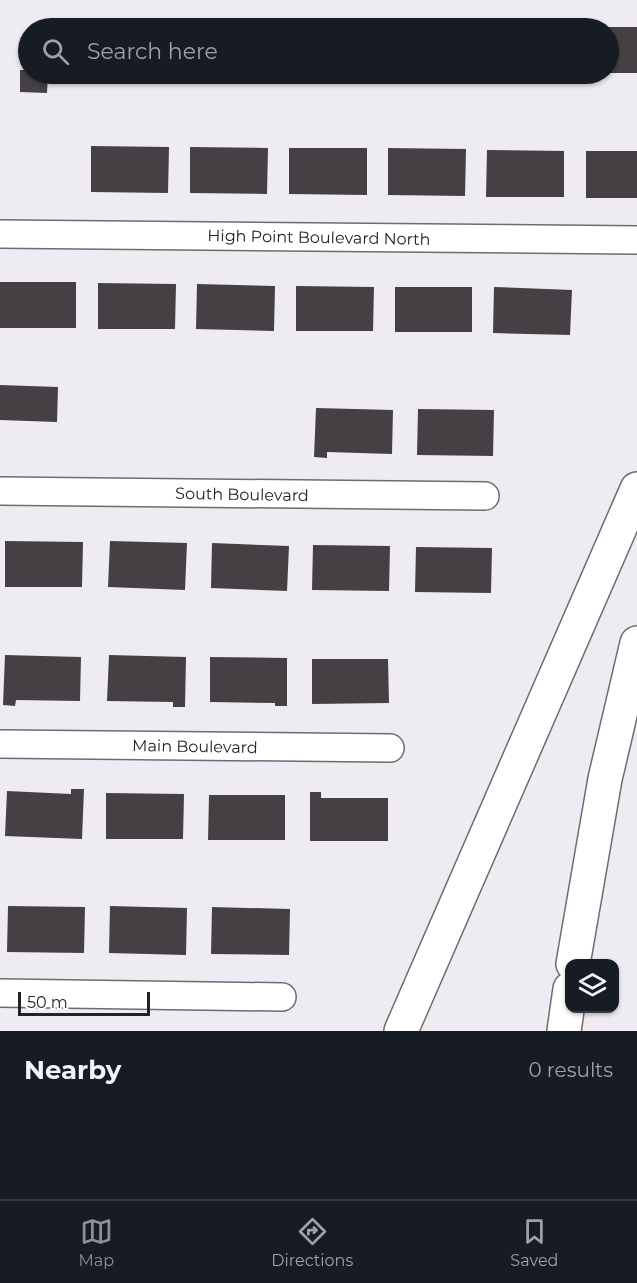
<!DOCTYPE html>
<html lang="en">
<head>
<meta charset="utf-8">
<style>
  body { margin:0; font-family:Montserrat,sans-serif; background:#242831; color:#f1f3f6 }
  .controls { position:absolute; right:18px; bottom:18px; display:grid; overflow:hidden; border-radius:12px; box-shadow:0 2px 4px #0004 }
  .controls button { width:54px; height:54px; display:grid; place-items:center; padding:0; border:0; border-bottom:2px solid #363941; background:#171b24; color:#f1f3f6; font:30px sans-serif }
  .scale { position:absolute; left:18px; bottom:15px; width:132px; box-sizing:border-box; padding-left:6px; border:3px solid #232224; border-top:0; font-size:16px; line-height:21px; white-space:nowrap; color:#232224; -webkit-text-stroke:4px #fff; paint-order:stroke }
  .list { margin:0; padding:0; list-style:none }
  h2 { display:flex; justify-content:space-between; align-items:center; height:78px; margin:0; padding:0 24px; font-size:26px }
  h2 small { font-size:20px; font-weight:400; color:#9ea1a6 }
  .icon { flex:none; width:33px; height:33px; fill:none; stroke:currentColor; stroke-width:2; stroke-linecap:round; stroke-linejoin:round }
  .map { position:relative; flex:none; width:637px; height:1031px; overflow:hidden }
  .search { position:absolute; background:#171b24; box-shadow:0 2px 4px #0004; left:18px; right:18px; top:18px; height:66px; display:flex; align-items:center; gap:15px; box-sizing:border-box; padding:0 21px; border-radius:33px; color:#9ea1a6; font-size:22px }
  .sheet { height:168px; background:#171b24 }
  nav { display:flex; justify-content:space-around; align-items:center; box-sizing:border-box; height:84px; border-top:2px solid #363941; background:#171b24; font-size:16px; color:#9ea1a6 }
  nav a { display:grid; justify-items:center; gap:3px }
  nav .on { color:#8c9099 }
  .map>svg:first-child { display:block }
  .building { fill:#454044 }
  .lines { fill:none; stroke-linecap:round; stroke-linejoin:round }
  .minor-casing { stroke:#6e6b71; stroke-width:30 }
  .highway-casing { stroke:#6e6b71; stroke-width:36 }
  .minor { stroke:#fff; stroke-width:27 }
  .highway { stroke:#fff; stroke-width:33 }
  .labels { text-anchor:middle; stroke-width:6; stroke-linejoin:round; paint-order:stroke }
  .street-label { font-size:16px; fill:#232224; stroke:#fff }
</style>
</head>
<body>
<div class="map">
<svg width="637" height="1031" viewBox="0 0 637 1031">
  <rect width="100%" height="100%" fill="#eeebf2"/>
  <path class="building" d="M93,21L170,22V28H92Z
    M191,23H269V28H191Z
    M290,24H368V28H290Z
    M389,26H467V28H389Z
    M488,26H565V28H488Z
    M608,27H637V73H608Z
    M20,70H28V74H48L47,93L20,92Z
    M91,146L169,147L168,193L91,192Z
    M190,147L268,148L267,194L190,193Z
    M289,148H367V195L289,194Z
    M388,148L466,149L465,196L388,195Z
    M487,150L564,151V197H486Z
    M586,151H637V198H586Z
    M0,282H76V328H0Z
    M98,283L176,284L175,329H98Z
    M197,284L275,286L274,331L196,329Z
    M296,286L374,287L373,331H296Z
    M395,287H472V332H395Z
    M494,287L572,290L570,335L493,333Z
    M0,385L58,387L57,422L0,420Z
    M316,408L393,410L392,454L327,452V458L314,457Z
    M418,409L494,410L493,456L417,455Z
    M5,541L83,542L82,587H5Z
    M110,541L187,543L185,590L108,587Z
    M212,543L289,546L287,591L211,588Z
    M313,545L390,546L389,591L312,590Z
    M416,547L492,548L491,593L415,592Z
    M5,655L81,657L80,701L16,700L15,706L3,705Z
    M109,655L186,657L185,707H173V702L107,701Z
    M210,657L287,658V706H275V703L210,702Z
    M312,659H388L389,703L312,704Z
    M71,789H84L82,839L5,836L7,791L71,794Z
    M310,792H321V798H388V841H310Z
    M106,793L184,794L183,839H106Z
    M209,795H285V840H208Z
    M8,906L85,907L84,953L7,952Z
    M110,906L187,908L186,955L109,953Z
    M212,907L290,909L289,955L211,954Z"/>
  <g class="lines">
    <defs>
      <path id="minor" d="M0,234L637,240
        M0,491L485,496
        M0,744L390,748
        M0,993L282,997"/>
      <path id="highway" d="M573,964L605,779L637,643
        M401,1031L637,489
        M564,1031L570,989"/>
    </defs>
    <use href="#minor" class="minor-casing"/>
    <use href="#highway" class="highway-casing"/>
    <use href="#minor" class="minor"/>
    <use href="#highway" class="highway"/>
  </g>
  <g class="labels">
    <g class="street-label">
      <text transform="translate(319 237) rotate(1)" y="6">High Point Boulevard North</text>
      <text transform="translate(242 494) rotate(1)" y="6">South Boulevard</text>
      <text transform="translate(195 746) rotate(1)" y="6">Main Boulevard</text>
    </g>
  </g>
</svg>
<div class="controls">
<button><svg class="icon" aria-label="layers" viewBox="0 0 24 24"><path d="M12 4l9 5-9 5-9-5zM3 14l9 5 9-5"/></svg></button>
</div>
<div class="scale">50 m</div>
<div class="search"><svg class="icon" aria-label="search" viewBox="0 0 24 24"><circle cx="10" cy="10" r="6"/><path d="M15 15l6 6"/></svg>Search here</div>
</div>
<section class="sheet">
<h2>Nearby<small>0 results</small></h2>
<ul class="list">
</ul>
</section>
<nav>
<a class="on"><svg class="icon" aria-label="map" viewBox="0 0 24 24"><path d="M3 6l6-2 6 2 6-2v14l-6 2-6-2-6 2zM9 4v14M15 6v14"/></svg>Map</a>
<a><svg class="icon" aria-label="directions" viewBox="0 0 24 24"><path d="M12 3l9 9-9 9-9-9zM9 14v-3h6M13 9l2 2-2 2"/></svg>Directions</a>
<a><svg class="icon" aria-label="saved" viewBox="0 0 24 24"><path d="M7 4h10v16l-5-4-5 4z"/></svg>Saved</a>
</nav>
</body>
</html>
